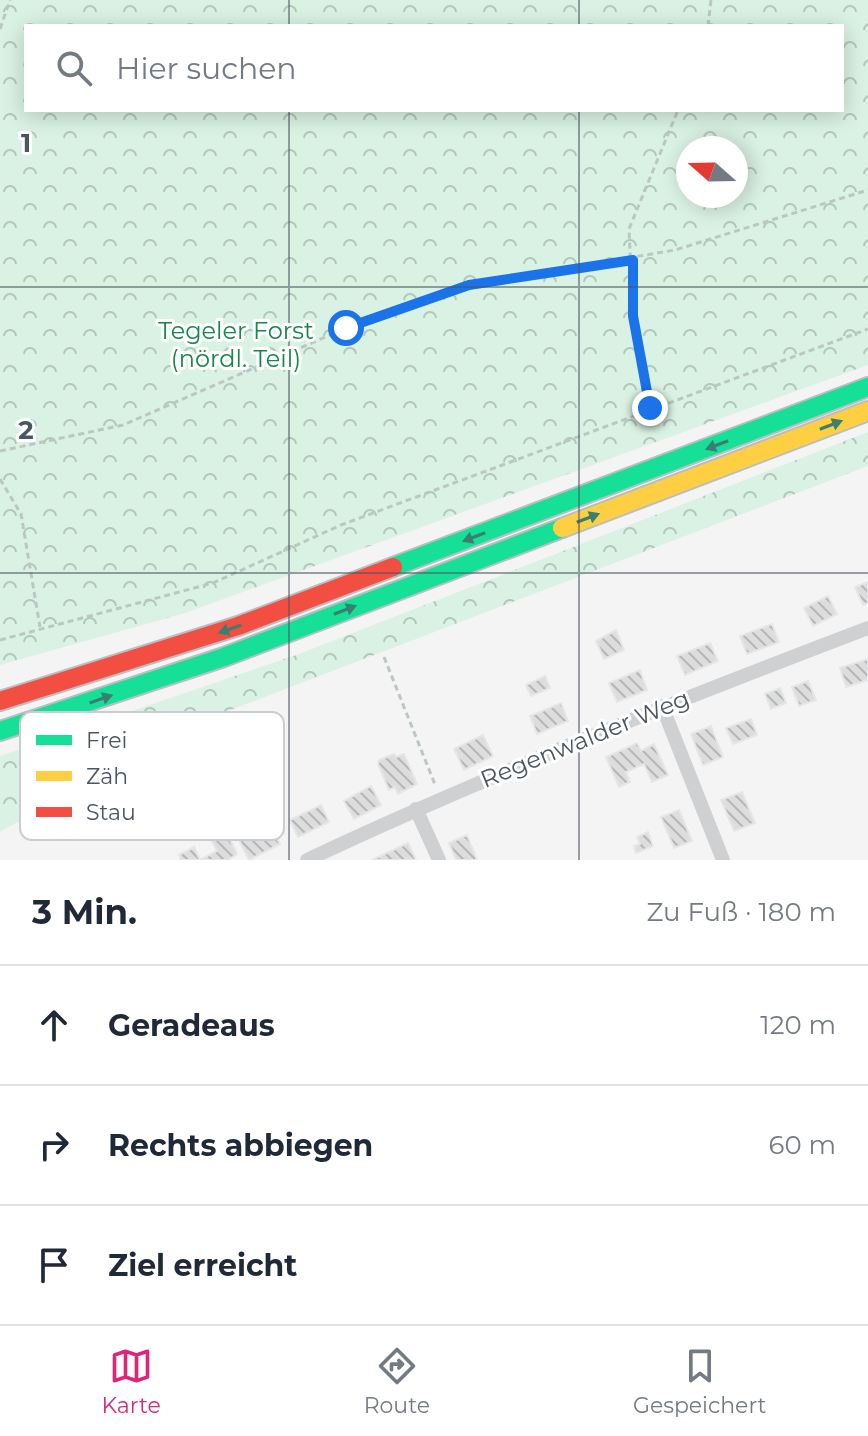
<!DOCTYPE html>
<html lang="de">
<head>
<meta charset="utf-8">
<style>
  body { margin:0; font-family:Montserrat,sans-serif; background:#f6f6f7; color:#1f2937 }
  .compass { position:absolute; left:676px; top:136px; width:72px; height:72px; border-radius:50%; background:#fff; box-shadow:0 4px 20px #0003; rotate:290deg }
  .stop { position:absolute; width:24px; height:24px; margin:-18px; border:6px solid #1a73e8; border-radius:50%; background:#fff }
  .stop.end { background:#1a73e8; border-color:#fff; box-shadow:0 2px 8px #0008 }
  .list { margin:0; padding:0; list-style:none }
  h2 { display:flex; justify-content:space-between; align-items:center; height:104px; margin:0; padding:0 32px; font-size:34px }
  h2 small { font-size:26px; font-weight:400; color:#747a83 }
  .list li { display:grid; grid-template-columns:52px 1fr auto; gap:24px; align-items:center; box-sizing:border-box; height:120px; padding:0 32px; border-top:2px solid #e0e1e3 }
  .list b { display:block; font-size:30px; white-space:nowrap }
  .list em { font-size:26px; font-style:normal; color:#747a83 }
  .icon { flex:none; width:44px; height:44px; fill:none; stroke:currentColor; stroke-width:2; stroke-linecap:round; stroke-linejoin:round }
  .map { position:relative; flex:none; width:868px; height:860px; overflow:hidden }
  .search { position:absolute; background:#fff; box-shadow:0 4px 20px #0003; left:24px; right:24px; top:24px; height:88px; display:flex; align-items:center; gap:20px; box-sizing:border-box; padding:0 28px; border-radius:0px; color:#747a83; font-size:30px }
  .sheet { height:464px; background:#fff }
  nav { display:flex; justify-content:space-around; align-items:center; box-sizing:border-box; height:112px; border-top:2px solid #e0e1e3; background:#fff; font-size:22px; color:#747a83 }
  nav a { display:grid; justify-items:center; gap:4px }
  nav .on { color:#db2777 }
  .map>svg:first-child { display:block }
  .forest { fill:url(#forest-crowns); fill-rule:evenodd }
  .building { fill:url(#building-back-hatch); stroke:#e5e6e7; stroke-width:2 }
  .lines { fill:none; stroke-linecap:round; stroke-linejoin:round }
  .fast-casing { stroke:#b9bec3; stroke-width:22 }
  .slow-casing { stroke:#b9bec3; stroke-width:22 }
  .jam-casing { stroke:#b9bec3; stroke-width:22 }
  .path { stroke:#bcc7c4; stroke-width:3; stroke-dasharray:6 4; stroke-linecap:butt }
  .street { stroke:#ced0d2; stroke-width:14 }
  .fast { stroke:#16e098; stroke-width:18 }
  .slow { stroke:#ffcf43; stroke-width:18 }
  .jam { stroke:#f24e42; stroke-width:18 }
  .oneway { fill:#3a7f72 }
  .route { stroke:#1a73e8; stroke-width:10 }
  .grid { fill:none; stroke:#4a5661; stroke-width:2; stroke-opacity:0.55 }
  .labels { text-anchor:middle; stroke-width:6; stroke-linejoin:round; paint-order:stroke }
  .park-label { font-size:24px; fill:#17864f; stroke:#fff }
  .street-label { font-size:24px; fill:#4a5661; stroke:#fff }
  .key { fill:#fff; stroke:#c9ccd0; stroke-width:2 }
  .key-label { font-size:22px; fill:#4a5661 }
  .grid-label { font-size:26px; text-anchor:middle; font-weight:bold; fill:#4a5661; stroke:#fff; stroke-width:6; stroke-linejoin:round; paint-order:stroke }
</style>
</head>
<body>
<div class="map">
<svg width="868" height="860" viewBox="0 0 868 860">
  <defs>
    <pattern id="forest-crowns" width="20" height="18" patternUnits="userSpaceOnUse" patternTransform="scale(2)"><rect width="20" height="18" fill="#d9f2e3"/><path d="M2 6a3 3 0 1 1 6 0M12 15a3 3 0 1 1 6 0" fill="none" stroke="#b2c7bb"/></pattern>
    <pattern id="building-back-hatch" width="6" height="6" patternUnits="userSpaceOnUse" patternTransform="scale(2)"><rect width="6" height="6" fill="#ddddde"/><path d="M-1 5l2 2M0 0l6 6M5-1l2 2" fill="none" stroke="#b5b6b7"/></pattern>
  </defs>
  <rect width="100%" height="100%" fill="#f4f4f4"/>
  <path class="forest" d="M0,0H868V365L185,613L0,665ZM26,26H842V110H26ZM688,148H736V196H688Z
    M868,432V466L181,729L0,832V756L299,654Z"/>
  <path class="building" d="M868,582V603L863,605L855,587Z
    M828,596L837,614L813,626L804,608Z
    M772,624L779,642L747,654L740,636Z
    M616,630L624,650L604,659L596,641Z
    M710,643L718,661L685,675L677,656Z
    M868,659V680L846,687L840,668Z
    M640,670L647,690L617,702L609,683Z
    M545,676L550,688L531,696L526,685Z
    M808,681L816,700L799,706L792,687Z
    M780,688L786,703L771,709L765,694Z
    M561,703L568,721L537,734L530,716Z
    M751,719L757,735L733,744L726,728Z
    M711,726L723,757L703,765L691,734Z
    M483,735L493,756L464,770L454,749Z
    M637,743L641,751L654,744L668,775L652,782L644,764L626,772L630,782L619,787L606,757Z
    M394,754L396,757L404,754L417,784L398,794L395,787L389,790L378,764L379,760Z
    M371,786L381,805L354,819L344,801Z
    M742,792L755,823L734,831L721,800Z
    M321,805L329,822L298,837L290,820Z
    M679,810L692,841L674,848L661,817Z
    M244,822L251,838L272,828L280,844L249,860L233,828Z
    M224,827L237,854L228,860H181L179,855L194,847L200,860L217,851L209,835Z
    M648,832L653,846L636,853L634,846L640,844L637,837Z
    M467,835L477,860H456L449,843Z
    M408,843L416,860H372L376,858Z"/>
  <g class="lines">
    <defs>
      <path id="fast" d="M393,567L868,387
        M0,731L224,657L562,528"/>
      <path id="slow" d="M562,528L868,411"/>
      <path id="jam" d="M0,701L238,626L393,567"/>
    </defs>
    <use href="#fast" class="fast-casing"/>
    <use href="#slow" class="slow-casing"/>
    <use href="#jam" class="jam-casing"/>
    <path class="path" d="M708,26L711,0
      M0,29L10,0
      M650,407L633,316L629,229L678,110
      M0,451L123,425L346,328L469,285L675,250L868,190
      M0,479L21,514L40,627
      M0,640L213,583L341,525L868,329
      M384,657L436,787"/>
    <path class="street" d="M662,706L723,860
      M416,809L439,860
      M307,860C490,774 679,700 868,628"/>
    <use href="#fast" class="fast"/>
    <use href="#slow" class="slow"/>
    <use href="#jam" class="jam"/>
  </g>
  <defs><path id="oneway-solid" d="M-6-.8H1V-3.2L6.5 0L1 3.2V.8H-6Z" transform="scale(2)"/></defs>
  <g class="oneway">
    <use href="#oneway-solid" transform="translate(831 425) rotate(-21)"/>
    <use href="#oneway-solid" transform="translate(717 445) rotate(159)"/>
    <use href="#oneway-solid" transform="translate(588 518) rotate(-21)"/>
    <use href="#oneway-solid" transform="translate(474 537) rotate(159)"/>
    <use href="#oneway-solid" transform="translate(345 610) rotate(-21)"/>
    <use href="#oneway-solid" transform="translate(230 629) rotate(161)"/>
    <use href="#oneway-solid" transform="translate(101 699) rotate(-19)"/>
  </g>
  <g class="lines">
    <path class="route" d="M346,328L469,285L633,260V316L650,408"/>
  </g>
  <path class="grid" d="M289,0V26M579,0V26M289,110V860M579,110V860M0,287H868M0,573H868"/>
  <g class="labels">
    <g class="park-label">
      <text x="236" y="339">Tegeler Forst<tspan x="236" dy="28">(nördl. Teil)</tspan></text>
    </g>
    <g class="street-label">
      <text transform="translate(585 739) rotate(-22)" y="8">Regenwalder Weg</text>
    </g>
  </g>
  <rect x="20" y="712" width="264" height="128" rx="12" class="key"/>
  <rect x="36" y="735" width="36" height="10" fill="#16e098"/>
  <rect x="36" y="771" width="36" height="10" fill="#ffcf43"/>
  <rect x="36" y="807" width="36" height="10" fill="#f24e42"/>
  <g class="key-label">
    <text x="86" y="748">Frei</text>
    <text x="86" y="784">Zäh</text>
    <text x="86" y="820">Stau</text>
  </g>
  <g class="grid-label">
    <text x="26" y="152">1</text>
    <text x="26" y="439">2</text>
  </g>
</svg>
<svg class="compass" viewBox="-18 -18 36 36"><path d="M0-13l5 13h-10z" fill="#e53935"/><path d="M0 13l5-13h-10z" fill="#747a83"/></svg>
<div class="stop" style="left:346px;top:328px"></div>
<div class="stop end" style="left:650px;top:408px"></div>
<div class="search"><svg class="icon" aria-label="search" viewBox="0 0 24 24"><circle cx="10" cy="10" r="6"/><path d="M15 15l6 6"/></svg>Hier suchen</div>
</div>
<section class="sheet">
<h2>3 Min.<small>Zu Fuß · 180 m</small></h2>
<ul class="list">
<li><svg class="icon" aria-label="ahead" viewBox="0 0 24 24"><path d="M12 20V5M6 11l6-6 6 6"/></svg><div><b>Geradeaus</b></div><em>120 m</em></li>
<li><svg class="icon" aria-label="right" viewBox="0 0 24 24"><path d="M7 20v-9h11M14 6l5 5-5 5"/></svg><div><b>Rechts abbiegen</b></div><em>60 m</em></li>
<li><svg class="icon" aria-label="arrive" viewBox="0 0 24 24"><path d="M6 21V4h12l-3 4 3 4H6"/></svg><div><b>Ziel erreicht</b></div></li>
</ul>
</section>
<nav>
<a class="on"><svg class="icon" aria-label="map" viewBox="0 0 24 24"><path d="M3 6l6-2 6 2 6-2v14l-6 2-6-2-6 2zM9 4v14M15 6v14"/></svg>Karte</a>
<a><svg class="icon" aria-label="directions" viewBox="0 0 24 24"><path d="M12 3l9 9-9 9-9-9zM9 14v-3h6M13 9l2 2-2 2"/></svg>Route</a>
<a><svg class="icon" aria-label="saved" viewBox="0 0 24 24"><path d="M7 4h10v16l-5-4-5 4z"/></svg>Gespeichert</a>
</nav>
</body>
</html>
